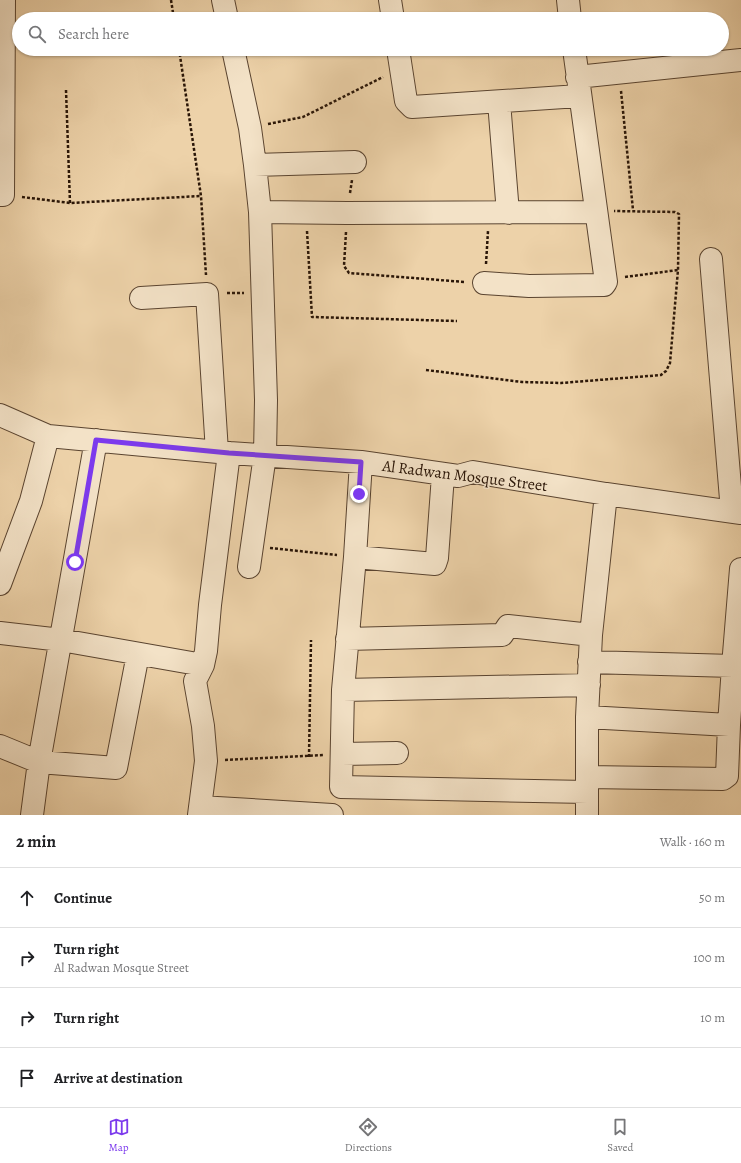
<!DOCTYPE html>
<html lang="en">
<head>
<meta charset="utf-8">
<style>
  body { margin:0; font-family:Alegreya,serif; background:#f6f6f6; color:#202124 }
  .stop { position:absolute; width:12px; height:12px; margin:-9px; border:3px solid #7c3aed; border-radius:50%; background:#fff }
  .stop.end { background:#7c3aed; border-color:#fff; box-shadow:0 1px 4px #0008 }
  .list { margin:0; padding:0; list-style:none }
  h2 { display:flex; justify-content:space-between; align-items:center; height:52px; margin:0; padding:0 16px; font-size:17px }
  h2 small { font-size:13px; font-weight:400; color:#757577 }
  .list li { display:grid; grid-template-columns:26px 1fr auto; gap:12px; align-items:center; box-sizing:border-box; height:60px; padding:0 16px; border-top:1px solid #e0e0e0 }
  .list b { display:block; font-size:15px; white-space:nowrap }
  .list p { margin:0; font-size:13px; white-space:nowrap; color:#757577 }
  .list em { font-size:13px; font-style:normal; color:#757577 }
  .icon { flex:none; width:22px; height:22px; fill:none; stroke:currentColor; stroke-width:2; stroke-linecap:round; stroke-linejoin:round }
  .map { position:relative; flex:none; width:741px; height:815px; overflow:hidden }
  .search { position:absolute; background:#fff; box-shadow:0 1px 3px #0004; left:12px; right:12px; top:12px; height:44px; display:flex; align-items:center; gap:10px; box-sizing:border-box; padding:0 14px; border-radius:22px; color:#757577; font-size:15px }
  .sheet { height:292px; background:#fff }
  nav { display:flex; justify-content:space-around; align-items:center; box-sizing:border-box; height:56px; border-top:1px solid #e0e0e0; background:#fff; font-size:11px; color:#757577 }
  nav a { display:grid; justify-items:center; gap:2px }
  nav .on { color:#7c3aed }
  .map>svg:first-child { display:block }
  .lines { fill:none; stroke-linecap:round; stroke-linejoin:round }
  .minor-casing { stroke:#5a4430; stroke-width:24 }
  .path { stroke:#291507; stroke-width:2.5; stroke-dasharray:3 2; stroke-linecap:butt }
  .minor { stroke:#f3e2c7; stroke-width:22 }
  .route { stroke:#7c3aed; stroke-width:5 }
  .labels { text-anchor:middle; stroke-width:3; stroke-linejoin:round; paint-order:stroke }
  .street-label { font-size:16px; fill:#291507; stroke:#f3e2c7 }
</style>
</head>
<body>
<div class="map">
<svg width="741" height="815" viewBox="0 0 741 815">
  <rect width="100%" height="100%" fill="#edd2a9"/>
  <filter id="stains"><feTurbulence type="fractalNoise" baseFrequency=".005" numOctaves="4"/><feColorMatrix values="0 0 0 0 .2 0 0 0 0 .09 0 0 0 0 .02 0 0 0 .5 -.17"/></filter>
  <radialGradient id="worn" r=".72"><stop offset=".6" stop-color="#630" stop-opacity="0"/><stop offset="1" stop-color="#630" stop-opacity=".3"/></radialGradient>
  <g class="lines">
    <defs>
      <path id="minor" d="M223,0L227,19
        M390,0L393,19
        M568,0L570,19
        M233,49L250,128L255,165L260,212L266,400L265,455L249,567
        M398,49L406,101L412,107L579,96
        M577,77L741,60
        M499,102L508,213
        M255,165L355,162
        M0,195H3L4,0
        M260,212L347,213L596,212
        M711,259L732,511
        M484,283L529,286L604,285L606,282L574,49
        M141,298L207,294L217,452
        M0,415L48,436L229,453L361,462L458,476L473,472L606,494L741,513
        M361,462L355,557L343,690L589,685
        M355,557L435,564L437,558L443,475
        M0,584L31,501L48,436
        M0,633L61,640L203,665
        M591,635L606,494
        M347,639L502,635L508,626L591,635L587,717L729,725L733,666L589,662
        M733,666L741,569
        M343,690L341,787L587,792
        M587,717V815
        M0,746L39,762L116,768L138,654
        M342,754L397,753
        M587,777L723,779L727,776L729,725
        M200,807L332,815
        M32,815L39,762L96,440
        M199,815L206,761L203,726L195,681L203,665L206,651L210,605L229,453"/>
    </defs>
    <use href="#minor" class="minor-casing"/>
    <path class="path" d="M171,0L174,19
      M179,49L201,196L206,275
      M66,90L70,203
      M621,91L633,210
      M268,124L303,117L383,77
      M350,193L352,180
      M22,197L70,203L201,196
      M307,231L312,317L457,321
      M346,232L344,266L349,273L465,282
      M486,264L488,231
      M625,277L678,270
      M227,293H244
      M426,370L522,382L561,383L661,375L666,371L670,363L678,270L679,214L675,212L614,211
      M270,548L337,555
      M309,757L311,640
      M225,760L323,755"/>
    <use href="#minor" class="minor"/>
  </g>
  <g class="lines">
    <path class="route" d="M75,562L96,440L229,453L361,462L359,494"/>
  </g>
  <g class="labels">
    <g class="street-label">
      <text transform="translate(465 475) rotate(7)" y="6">Al Radwan Mosque Street</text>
    </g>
  </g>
  <rect width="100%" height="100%" filter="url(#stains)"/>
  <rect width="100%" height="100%" fill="url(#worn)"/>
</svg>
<div class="stop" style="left:75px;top:562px"></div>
<div class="stop end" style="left:359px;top:494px"></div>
<div class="search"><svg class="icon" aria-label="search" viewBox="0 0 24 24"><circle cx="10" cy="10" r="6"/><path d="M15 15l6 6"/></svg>Search here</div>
</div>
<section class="sheet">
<h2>2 min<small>Walk · 160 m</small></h2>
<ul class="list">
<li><svg class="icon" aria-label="ahead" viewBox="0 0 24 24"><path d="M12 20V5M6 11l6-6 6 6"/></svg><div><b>Continue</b></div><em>50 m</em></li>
<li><svg class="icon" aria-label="right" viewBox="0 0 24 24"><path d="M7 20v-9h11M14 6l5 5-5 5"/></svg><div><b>Turn right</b><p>Al Radwan Mosque Street</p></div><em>100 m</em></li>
<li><svg class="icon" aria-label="right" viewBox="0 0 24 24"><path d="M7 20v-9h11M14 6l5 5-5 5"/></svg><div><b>Turn right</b></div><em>10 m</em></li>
<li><svg class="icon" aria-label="arrive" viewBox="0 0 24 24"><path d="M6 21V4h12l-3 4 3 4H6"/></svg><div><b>Arrive at destination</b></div></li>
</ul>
</section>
<nav>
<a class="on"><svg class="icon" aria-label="map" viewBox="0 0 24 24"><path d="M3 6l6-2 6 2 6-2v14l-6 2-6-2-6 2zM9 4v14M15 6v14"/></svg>Map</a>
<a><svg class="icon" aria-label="directions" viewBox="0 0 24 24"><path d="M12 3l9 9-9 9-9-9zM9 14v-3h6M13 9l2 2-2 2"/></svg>Directions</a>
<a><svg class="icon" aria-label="saved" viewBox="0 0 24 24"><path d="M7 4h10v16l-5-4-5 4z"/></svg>Saved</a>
</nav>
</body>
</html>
